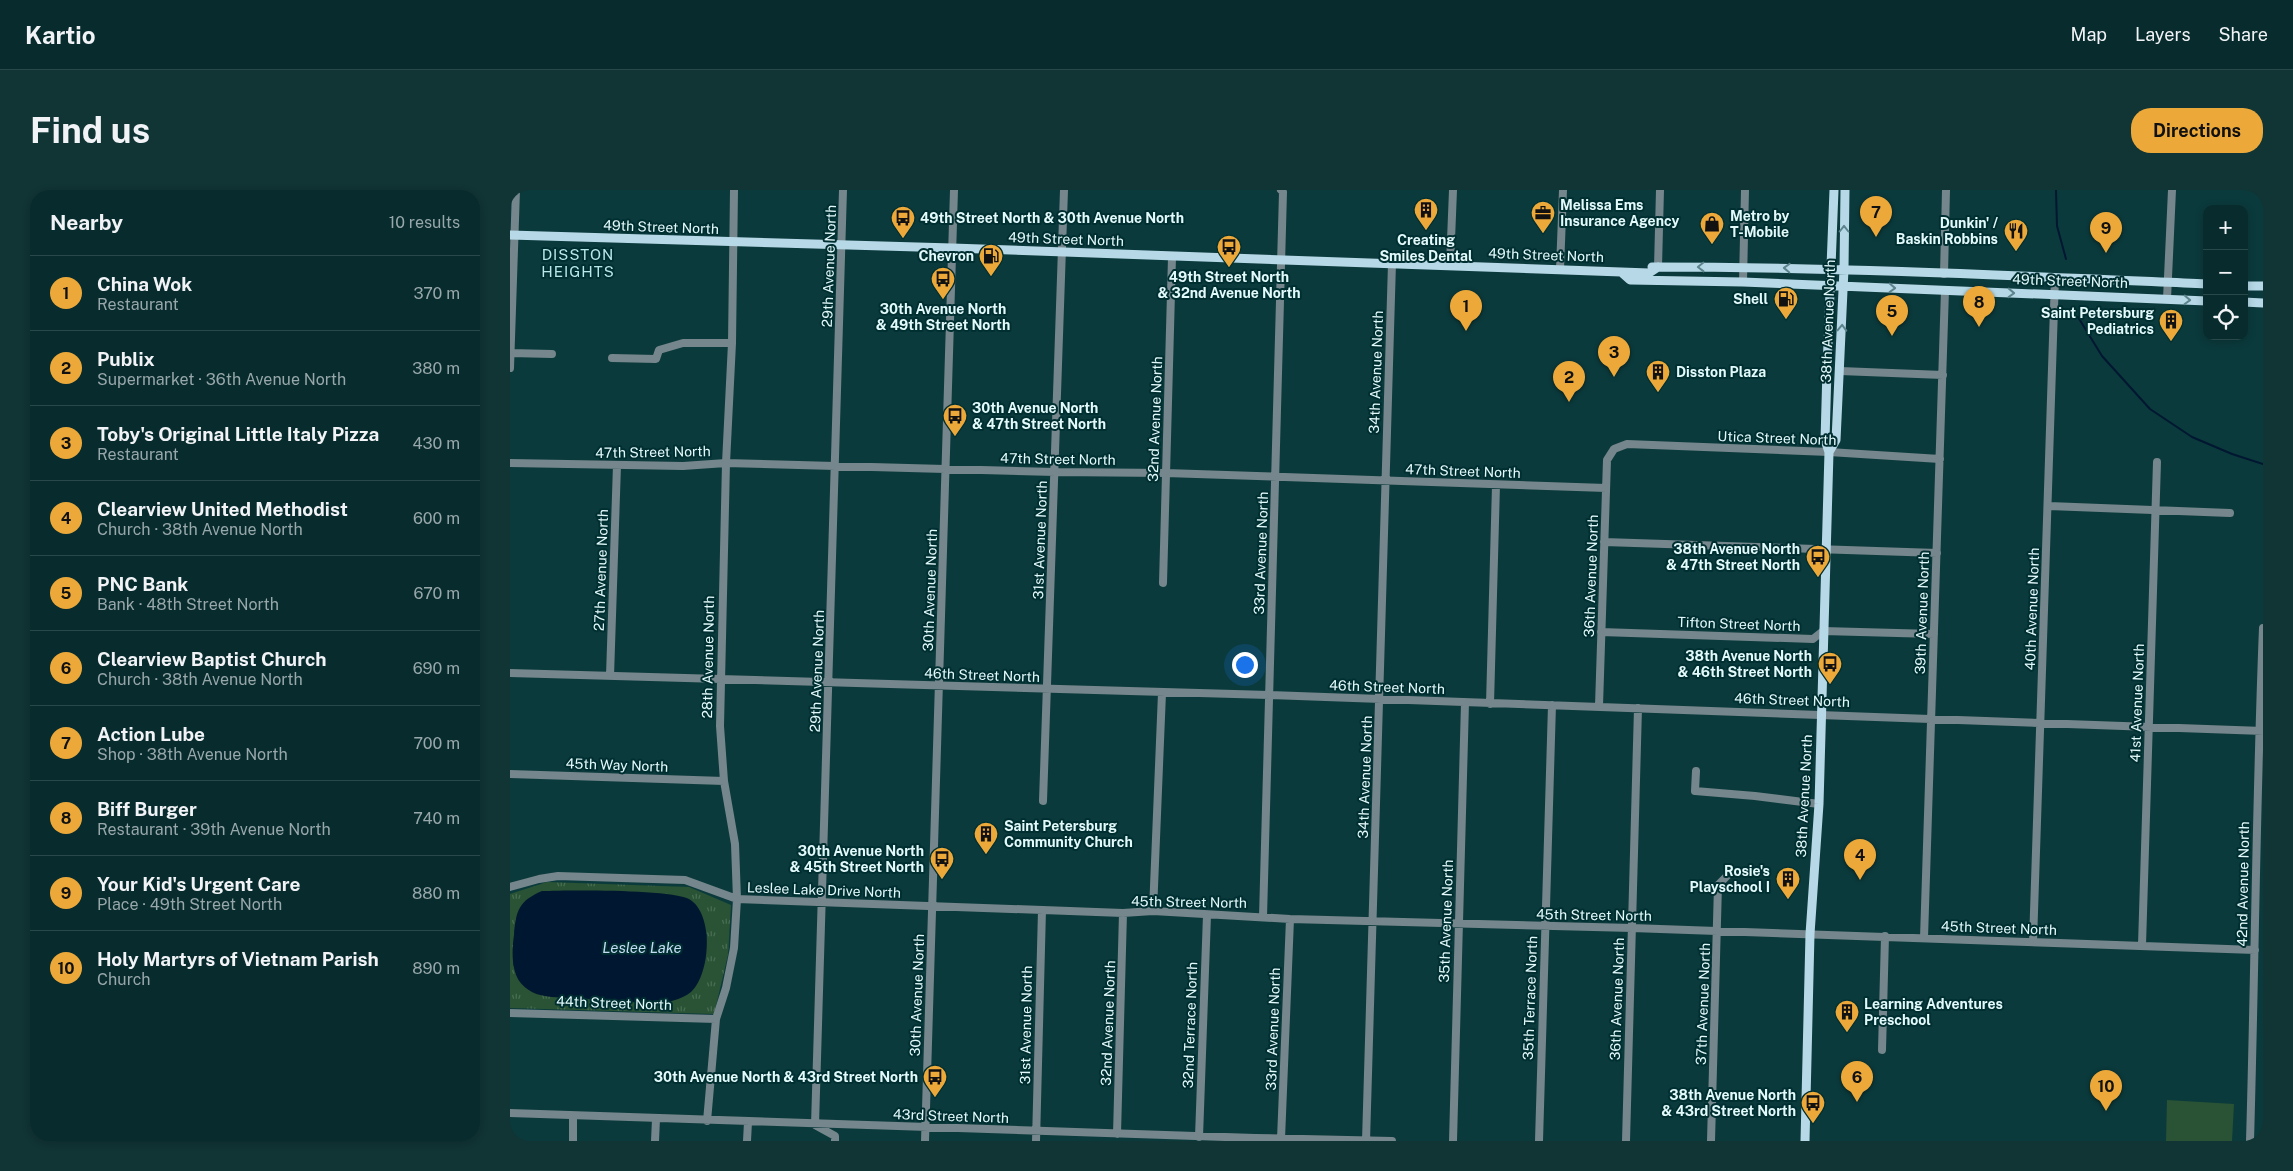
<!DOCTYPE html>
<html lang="en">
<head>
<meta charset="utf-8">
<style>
  body { margin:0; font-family:"Public Sans",sans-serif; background:#113435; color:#f1f3f6 }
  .controls { position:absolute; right:15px; top:15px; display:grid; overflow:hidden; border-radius:10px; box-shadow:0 2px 8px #0003 }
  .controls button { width:45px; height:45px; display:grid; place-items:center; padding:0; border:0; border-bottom:1px solid #294849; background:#082c2d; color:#f1f3f6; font:25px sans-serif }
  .you { position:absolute; left:734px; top:474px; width:18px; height:18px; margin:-12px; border:4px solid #fff; border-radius:50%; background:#1a73e8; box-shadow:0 0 0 8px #1a73e833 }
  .badge { display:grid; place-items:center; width:32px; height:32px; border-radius:50%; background:#eca93a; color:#111; font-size:16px; font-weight:700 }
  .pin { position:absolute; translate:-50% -41px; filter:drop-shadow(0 1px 2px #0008) }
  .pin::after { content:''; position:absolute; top:26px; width:18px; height:15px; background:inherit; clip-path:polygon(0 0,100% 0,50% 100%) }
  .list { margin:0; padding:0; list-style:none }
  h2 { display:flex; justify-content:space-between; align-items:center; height:65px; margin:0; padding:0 20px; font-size:21px }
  h2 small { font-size:16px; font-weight:400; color:#98a7aa }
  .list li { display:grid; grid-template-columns:32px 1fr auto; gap:15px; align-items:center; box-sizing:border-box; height:75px; padding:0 20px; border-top:1px solid #294849 }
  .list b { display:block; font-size:19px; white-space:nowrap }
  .list p { margin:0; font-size:16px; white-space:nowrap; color:#98a7aa }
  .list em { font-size:16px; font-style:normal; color:#98a7aa }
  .icon { flex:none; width:28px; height:28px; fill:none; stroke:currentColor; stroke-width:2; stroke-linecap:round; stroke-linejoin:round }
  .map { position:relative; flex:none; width:1753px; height:951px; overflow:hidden; border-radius:20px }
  header { display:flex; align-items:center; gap:30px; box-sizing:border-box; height:70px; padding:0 25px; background:#082c2d; border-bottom:1px solid #294849 }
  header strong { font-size:24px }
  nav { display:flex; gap:28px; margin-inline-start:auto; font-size:18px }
  .intro { display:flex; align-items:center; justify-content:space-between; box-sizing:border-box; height:120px; padding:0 30px }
  h1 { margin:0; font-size:35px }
  .button { padding:12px 22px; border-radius:20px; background:#eca93a; color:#111; font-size:18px; font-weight:700 }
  main { display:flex; gap:30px; padding:0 30px }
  aside { flex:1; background:#082c2d; border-radius:20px; box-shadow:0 2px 8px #0003 }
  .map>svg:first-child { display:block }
  .grass { fill:url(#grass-tufts); fill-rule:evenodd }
  .pitch { fill:#295334 }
  .water { fill:#001731 }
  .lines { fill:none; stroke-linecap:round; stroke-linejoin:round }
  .stream { stroke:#001731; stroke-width:2 }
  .minor { stroke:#75868c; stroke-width:8 }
  .major { stroke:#b7d9e7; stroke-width:9 }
  .oneway { stroke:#5c848c }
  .labels { text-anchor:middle; stroke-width:4; stroke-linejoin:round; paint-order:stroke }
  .poi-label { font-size:14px; font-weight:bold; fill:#e3fafb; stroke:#002f32; text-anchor:end }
  .street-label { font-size:14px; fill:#e3fafb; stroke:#002f32 }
  .neighbourhood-label { font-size:15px; letter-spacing:1px; fill:#bae8ea; stroke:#002f32 }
  .water-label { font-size:15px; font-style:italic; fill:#c3dbf3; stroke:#002f32 }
</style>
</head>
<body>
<header>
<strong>Kartio</strong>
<nav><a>Map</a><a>Layers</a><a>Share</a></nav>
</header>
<div class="intro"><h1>Find us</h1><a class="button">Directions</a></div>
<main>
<aside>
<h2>Nearby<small>10 results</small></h2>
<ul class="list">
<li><span class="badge">1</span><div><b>China Wok</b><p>Restaurant</p></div><em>370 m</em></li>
<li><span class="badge">2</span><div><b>Publix</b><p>Supermarket · 36th Avenue North</p></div><em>380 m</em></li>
<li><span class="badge">3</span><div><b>Toby's Original Little Italy Pizza</b><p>Restaurant</p></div><em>430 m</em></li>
<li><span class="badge">4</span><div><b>Clearview United Methodist</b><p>Church · 38th Avenue North</p></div><em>600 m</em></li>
<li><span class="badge">5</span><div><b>PNC Bank</b><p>Bank · 48th Street North</p></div><em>670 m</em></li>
<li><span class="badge">6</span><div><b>Clearview Baptist Church</b><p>Church · 38th Avenue North</p></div><em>690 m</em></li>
<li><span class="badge">7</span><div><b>Action Lube</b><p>Shop · 38th Avenue North</p></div><em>700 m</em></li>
<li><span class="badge">8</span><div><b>Biff Burger</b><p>Restaurant · 39th Avenue North</p></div><em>740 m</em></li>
<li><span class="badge">9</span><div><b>Your Kid's Urgent Care</b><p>Place · 49th Street North</p></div><em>880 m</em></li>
<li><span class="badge">10</span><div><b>Holy Martyrs of Vietnam Parish</b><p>Church</p></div><em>890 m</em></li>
</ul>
</aside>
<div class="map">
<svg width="1753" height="951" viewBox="0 0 1753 951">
  <defs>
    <pattern id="grass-tufts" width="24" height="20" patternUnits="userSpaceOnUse" patternTransform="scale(1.25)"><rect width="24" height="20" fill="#295334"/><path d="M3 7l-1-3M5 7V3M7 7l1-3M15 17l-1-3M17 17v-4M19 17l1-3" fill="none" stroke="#486d52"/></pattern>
  </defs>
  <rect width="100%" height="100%" fill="#0b3a3c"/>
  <path class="grass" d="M37,692L179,697L221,715L218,765L204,824L0,818V704ZM5,736L197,744L195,773L148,814L44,807L22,802L3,775Z"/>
  <path class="pitch" d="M1657,910L1724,914L1722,951H1656Z"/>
  <path class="water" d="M32,701C58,700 160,699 179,709C204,723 201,784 181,802C170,811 152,814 138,813C113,811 88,809 63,808C50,807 33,808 22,802C18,800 12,795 10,792C1,780 2,759 4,745C6,720 9,711 32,701Z"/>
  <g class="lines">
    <path class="stream" d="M1546,0L1547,36L1556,69
      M1568,127L1592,166L1640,219L1682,247L1722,264L1753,274"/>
    <path class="minor" d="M940,75L943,0
      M1148,77L1150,0
      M1050,79L1053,0
      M1434,84L1436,0
      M1233,92L1235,0
      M1657,109L1662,0
      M1,163L42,164
      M102,168L146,169L149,160L173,153H222
      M0,178L6,0
      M1330,181L1433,185
      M0,273L173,276L216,273L545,282L656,283L1096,298
      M1539,316L1720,323
      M1094,352L1427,363
      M653,393L662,67
      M1091,442L1303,449L1313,441L1424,444
      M0,483L759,505L1753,541
      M100,486L107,275
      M980,514L986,295
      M1089,516L1097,270L1104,259L1117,254L1319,262L1430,269
      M1186,581L1185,601L1245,606L1309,614
      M0,584L214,591
      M533,611L554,0
      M0,697L29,689L48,686L175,690L227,709L613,723L643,721L780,729L1122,738L1745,760
      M643,721L652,503
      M753,727L773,2L771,0
      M1414,748L1435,100
      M1523,752L1545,88
      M1632,755L1647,272
      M0,823L206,829
      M1372,860L1375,746
      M0,923L745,948L882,951
      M197,931L206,829L216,798L224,758L227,709L225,654L214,591L210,536L216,273L222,153L224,0
      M607,944L613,723
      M689,947L697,725
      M771,949L780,729
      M63,951V926
      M145,951L146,929
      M237,951L238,932
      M325,951V946L305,935L333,0
      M415,951L444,0
      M526,951L532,720
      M856,951L882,73
      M943,951L955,513
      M1029,951L1042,515
      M1116,951L1128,518
      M1201,951L1208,695L1220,683
      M1740,951C1745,780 1746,609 1753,438"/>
    <path class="major" d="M0,45L442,58L1139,83L1148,77
      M1142,77C1327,77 1512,86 1697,94
      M1111,82L1120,90L1233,92L1697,111
      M1734,96H1753
      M1734,112L1753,113
      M1319,262L1326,250L1334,79L1335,0
      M1295,951L1300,744L1309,614L1319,262L1315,250L1317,179L1324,0"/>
  </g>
  <defs><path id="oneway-chevron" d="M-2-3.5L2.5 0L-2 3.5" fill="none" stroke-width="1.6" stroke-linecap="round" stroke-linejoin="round" transform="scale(1.25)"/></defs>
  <g class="oneway">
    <use href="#oneway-chevron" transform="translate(1334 39) rotate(-90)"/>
    <use href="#oneway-chevron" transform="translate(1191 77) rotate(179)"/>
    <use href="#oneway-chevron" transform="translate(1277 78) rotate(-178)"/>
    <use href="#oneway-chevron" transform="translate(1382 98) rotate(2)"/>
    <use href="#oneway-chevron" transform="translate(1501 103) rotate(2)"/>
    <use href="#oneway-chevron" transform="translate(1677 110) rotate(2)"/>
    <use href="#oneway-chevron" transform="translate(1332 138) rotate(-88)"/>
  </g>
  <defs>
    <symbol id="building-pin" viewBox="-11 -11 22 30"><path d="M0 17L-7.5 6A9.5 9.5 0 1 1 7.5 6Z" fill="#eca93a" stroke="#002f32"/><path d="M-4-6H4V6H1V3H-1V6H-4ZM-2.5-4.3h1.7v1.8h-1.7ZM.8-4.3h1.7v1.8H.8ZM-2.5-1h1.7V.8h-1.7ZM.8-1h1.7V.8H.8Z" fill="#111"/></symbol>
    <symbol id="office-pin" viewBox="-11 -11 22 30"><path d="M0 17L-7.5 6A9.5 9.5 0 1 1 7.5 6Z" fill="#eca93a" stroke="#002f32"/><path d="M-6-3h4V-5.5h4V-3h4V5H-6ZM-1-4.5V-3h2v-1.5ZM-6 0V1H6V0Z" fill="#111"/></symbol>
    <symbol id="bus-pin" viewBox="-11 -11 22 30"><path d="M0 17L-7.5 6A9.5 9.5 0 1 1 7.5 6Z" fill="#eca93a" stroke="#002f32"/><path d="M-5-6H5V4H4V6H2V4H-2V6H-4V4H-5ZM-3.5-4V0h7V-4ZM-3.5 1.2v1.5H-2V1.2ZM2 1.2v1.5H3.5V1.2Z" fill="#111"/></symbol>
    <symbol id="shop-pin" viewBox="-11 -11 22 30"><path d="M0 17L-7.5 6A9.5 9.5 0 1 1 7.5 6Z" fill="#eca93a" stroke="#002f32"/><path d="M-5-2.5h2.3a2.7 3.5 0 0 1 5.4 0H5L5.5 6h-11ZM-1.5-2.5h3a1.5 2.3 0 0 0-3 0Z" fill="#111"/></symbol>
    <symbol id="restaurant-pin" viewBox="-11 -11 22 30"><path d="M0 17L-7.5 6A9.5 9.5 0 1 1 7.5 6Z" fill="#eca93a" stroke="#002f32"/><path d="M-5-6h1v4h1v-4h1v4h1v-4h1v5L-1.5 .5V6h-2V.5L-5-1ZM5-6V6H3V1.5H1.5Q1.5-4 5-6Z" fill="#111"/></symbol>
    <symbol id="fuel-pin" viewBox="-11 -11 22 30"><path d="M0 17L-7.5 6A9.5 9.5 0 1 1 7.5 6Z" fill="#eca93a" stroke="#002f32"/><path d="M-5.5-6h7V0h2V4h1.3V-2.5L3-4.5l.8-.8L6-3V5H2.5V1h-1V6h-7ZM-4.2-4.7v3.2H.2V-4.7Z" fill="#111"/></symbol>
  </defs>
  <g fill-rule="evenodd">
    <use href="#building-pin" x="902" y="6" width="28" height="38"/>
    <use href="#office-pin" x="1019" y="9" width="28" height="38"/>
    <use href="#bus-pin" x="379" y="14" width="28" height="38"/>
    <use href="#shop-pin" x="1188" y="20" width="28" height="38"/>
    <use href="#restaurant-pin" x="1492" y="27" width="28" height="38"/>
    <use href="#bus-pin" x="705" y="43" width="28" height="38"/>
    <use href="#fuel-pin" x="467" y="52" width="28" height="38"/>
    <use href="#bus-pin" x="419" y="75" width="28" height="38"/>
    <use href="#fuel-pin" x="1262" y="95" width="28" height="38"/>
    <use href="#building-pin" x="1647" y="117" width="28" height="38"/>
    <use href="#building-pin" x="1134" y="168" width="28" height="38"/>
    <use href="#bus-pin" x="431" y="212" width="28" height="38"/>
    <use href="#bus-pin" x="1294" y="353" width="28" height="38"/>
    <use href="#bus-pin" x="1306" y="460" width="28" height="38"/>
    <use href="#building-pin" x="462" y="630" width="28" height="38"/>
    <use href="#bus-pin" x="418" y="655" width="28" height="38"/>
    <use href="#building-pin" x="1264" y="675" width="28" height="38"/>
    <use href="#building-pin" x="1323" y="808" width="28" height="38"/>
    <use href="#bus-pin" x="411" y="873" width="28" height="38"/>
    <use href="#bus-pin" x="1289" y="899" width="28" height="38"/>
  </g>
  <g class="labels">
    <g class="poi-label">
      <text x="1050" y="20" text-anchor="start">Melissa Ems<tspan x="1050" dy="16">Insurance Agency</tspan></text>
      <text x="1220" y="31" text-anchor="start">Metro by<tspan x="1220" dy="16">T-Mobile</tspan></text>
      <text x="410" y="33" text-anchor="start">49th Street North &amp; 30th Avenue North</text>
      <text x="1488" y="38">Dunkin' /<tspan x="1488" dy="16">Baskin Robbins</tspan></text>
      <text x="916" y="55" text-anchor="middle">Creating<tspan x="916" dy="16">Smiles Dental</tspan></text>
      <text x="464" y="71">Chevron</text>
      <text x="719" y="92" text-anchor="middle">49th Street North<tspan x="719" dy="16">&amp; 32nd Avenue North</tspan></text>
      <text x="1258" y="114">Shell</text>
      <text x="433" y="124" text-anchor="middle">30th Avenue North<tspan x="433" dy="16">&amp; 49th Street North</tspan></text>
      <text x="1644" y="128">Saint Petersburg<tspan x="1644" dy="16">Pediatrics</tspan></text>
      <text x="1166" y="187" text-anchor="start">Disston Plaza</text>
      <text x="462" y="223" text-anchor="start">30th Avenue North<tspan x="462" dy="16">&amp; 47th Street North</tspan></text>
      <text x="1290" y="364">38th Avenue North<tspan x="1290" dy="16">&amp; 47th Street North</tspan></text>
      <text x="1302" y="471">38th Avenue North<tspan x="1302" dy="16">&amp; 46th Street North</tspan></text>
      <text x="494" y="641" text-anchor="start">Saint Petersburg<tspan x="494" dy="16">Community Church</tspan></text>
      <text x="414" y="666">30th Avenue North<tspan x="414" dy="16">&amp; 45th Street North</tspan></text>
      <text x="1260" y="686">Rosie's<tspan x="1260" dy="16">Playschool I</tspan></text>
      <text x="1354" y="819" text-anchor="start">Learning Adventures<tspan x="1354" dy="16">Preschool</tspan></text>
      <text x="408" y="892">30th Avenue North &amp; 43rd Street North</text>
      <text x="1286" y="910">38th Avenue North<tspan x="1286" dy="16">&amp; 43rd Street North</tspan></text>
    </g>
    <g class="street-label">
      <text transform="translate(151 37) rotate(2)" y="5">49th Street North</text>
      <text transform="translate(556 49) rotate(2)" y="5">49th Street North</text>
      <text transform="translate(1036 65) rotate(2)" y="5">49th Street North</text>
      <text transform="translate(319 76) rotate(-88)" y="5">29th Avenue North</text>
      <text transform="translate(1560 91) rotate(2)" y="5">49th Street North</text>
      <text transform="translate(1318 131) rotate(-88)" y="5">38th Avenue North</text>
      <text transform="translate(866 182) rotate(-88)" y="5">34th Avenue North</text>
      <text transform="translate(645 229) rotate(-88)" y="5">32nd Avenue North</text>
      <text transform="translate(1267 248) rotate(2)" y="5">Utica Street North</text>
      <text transform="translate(143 262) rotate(-1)" y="5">47th Street North</text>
      <text transform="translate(548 269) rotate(1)" y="5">47th Street North</text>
      <text transform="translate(953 281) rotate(2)" y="5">47th Street North</text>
      <text transform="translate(530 350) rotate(-88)" y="5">31st Avenue North</text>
      <text transform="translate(751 363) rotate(-88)" y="5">33rd Avenue North</text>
      <text transform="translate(91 380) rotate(-88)" y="5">27th Avenue North</text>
      <text transform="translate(1081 386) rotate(-88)" y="5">36th Avenue North</text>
      <text transform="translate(420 400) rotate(-88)" y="5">30th Avenue North</text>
      <text transform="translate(1522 419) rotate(-88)" y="5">40th Avenue North</text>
      <text transform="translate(1412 423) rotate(-88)" y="5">39th Avenue North</text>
      <text transform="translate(1229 434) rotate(2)" y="5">Tifton Street North</text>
      <text transform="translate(198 467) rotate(-89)" y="5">28th Avenue North</text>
      <text transform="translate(307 481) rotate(-88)" y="5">29th Avenue North</text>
      <text transform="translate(472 485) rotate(2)" y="5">46th Street North</text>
      <text transform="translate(877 497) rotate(2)" y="5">46th Street North</text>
      <text transform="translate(1282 510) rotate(2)" y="5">46th Street North</text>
      <text transform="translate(1627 513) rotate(-88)" y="5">41st Avenue North</text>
      <text transform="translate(107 575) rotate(2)" y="5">45th Way North</text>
      <text transform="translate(855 587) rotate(-88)" y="5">34th Avenue North</text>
      <text transform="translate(1294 606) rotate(-87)" y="5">38th Avenue North</text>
      <text transform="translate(1733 694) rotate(-89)" y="5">42nd Avenue North</text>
      <text transform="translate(314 700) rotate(2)" y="5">Leslee Lake Drive North</text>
      <text transform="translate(679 712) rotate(1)" y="5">45th Street North</text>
      <text transform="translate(1084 725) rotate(1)" y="5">45th Street North</text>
      <text transform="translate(936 731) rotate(-88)" y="5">35th Avenue North</text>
      <text transform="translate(1489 738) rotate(2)" y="5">45th Street North</text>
      <text transform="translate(407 805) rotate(-88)" y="5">30th Avenue North</text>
      <text transform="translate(1020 808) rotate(-88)" y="5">35th Terrace North</text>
      <text transform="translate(1107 809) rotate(-88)" y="5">36th Avenue North</text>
      <text transform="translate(104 813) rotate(2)" y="5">44th Street North</text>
      <text transform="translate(1193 814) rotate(-88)" y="5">37th Avenue North</text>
      <text transform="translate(598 833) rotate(-88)" y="5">32nd Avenue North</text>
      <text transform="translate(516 835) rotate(-89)" y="5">31st Avenue North</text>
      <text transform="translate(680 835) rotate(-88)" y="5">32nd Terrace North</text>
      <text transform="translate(763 839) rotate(-88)" y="5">33rd Avenue North</text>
      <text transform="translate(441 926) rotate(2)" y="5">43rd Street North</text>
    </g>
    <g class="neighbourhood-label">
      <text x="68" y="70">DISSTON<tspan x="68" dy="17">HEIGHTS</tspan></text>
    </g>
    <g class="water-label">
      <text x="132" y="763">Leslee Lake</text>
    </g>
  </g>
</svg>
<div class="controls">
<button>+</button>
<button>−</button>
<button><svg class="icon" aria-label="locate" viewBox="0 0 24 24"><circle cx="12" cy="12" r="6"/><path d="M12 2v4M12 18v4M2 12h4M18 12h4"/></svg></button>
</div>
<div class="you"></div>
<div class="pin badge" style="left:956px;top:141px">1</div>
<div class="pin badge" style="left:1059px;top:212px">2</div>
<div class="pin badge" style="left:1104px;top:187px">3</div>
<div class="pin badge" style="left:1350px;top:690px">4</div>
<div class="pin badge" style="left:1382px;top:146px">5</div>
<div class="pin badge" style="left:1347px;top:912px">6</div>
<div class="pin badge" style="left:1366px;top:47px">7</div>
<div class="pin badge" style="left:1469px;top:137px">8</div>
<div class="pin badge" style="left:1596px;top:63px">9</div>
<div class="pin badge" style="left:1596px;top:921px">10</div>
</div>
</main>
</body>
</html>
